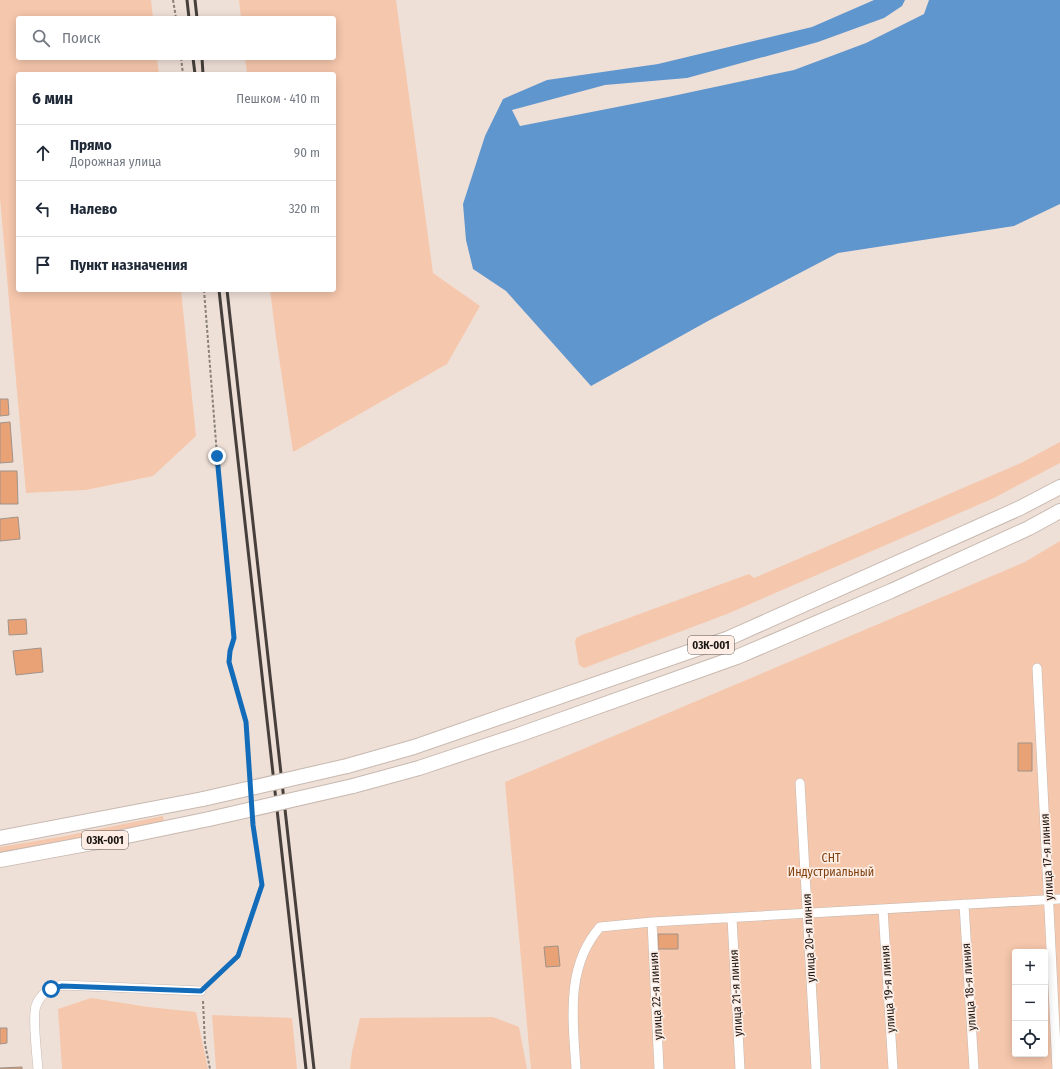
<!DOCTYPE html>
<html lang="ru">
<head>
<meta charset="utf-8">
<style>
  body { margin:0; font-family:"Fira Sans Condensed",sans-serif; background:#f2f2f3; color:#1f2937 }
  .controls { position:absolute; right:12px; bottom:12px; display:grid; overflow:hidden; border-radius:4px; box-shadow:0 2px 10px #0003 }
  .controls button { width:36px; height:36px; display:grid; place-items:center; padding:0; border:0; border-bottom:1px solid #e0e1e3; background:#fff; color:#1f2937; font:20px sans-serif }
  .stop { position:absolute; width:12px; height:12px; margin:-9px; border:3px solid #136cb9; border-radius:50%; background:#fff }
  .stop.end { background:#136cb9; border-color:#fff; box-shadow:0 1px 4px #0008 }
  .list { margin:0; padding:0; list-style:none }
  h2 { display:flex; justify-content:space-between; align-items:center; height:52px; margin:0; padding:0 16px; font-size:17px }
  h2 small { font-size:13px; font-weight:400; color:#747a83 }
  .list li { display:grid; grid-template-columns:26px 1fr auto; gap:12px; align-items:center; box-sizing:border-box; height:56px; padding:0 16px; border-top:1px solid #e0e1e3 }
  .list b { display:block; font-size:15px; white-space:nowrap }
  .list p { margin:0; font-size:13px; white-space:nowrap; color:#747a83 }
  .list em { font-size:13px; font-style:normal; color:#747a83 }
  .icon { flex:none; width:22px; height:22px; fill:none; stroke:currentColor; stroke-width:2; stroke-linecap:round; stroke-linejoin:round }
  .map { position:relative; flex:none; width:1060px; height:1069px; overflow:hidden }
  .search { position:absolute; background:#fff; box-shadow:0 2px 10px #0003; left:16px; top:16px; width:320px; height:44px; display:flex; align-items:center; gap:10px; box-sizing:border-box; padding:0 14px; border-radius:4px; color:#747a83; font-size:15px }
  .panel { position:absolute; background:#fff; box-shadow:0 2px 10px #0003; left:16px; top:72px; width:320px; height:220px; border-radius:4px }
  .map>svg:first-child { display:block }
  .green { fill:#f5c7ac; fill-rule:evenodd }
  .water { fill:#6096ce }
  .building { fill:#e8a276; stroke:#a09289 }
  .lines { fill:none; stroke-linecap:round; stroke-linejoin:round }
  .minor-casing { stroke:#c8b9b0; stroke-width:10 }
  .primary-casing { stroke:#c8b9b0; stroke-width:16 }
  .path { stroke:#897f78; stroke-width:2; stroke-dasharray:3 2; stroke-linecap:butt }
  .minor { stroke:#fff; stroke-width:9 }
  .primary { stroke:#fff; stroke-width:14 }
  .rail { stroke:#463f3b; stroke-width:3 }
  .primary-bridge-casing { stroke:#c8b9b0; stroke-width:16; stroke-linecap:butt }
  .primary-bridge { stroke:#fff; stroke-width:14 }
  .route { stroke:#136cb9; stroke-width:5 }
  .labels { text-anchor:middle; stroke-width:3.5; stroke-linejoin:round; paint-order:stroke }
  .shield { fill:#fdede4; stroke:#5d5550; stroke-width:1 }
  .shield-label { font-size:11px; font-weight:bold; fill:#191411 }
  .street-label { font-size:12px; fill:#191411; stroke:#fdede4 }
  .park-label { font-size:12px; fill:#7f3f0c; stroke:#fdede4 }
</style>
</head>
<body>
<div class="map">
<svg width="1060" height="1069" viewBox="0 0 1060 1069">
  <rect width="100%" height="100%" fill="#efe0d7"/>
  <path class="green" d="M0,0H151L153,18H18V58H157L159,74H18V290H181L196,436L153,476L86,490L26,493L0,198Z
    M239,0H396L433,273L480,306L447,364L293,452L276,337L270,290H334V74H247L245,58H334V18H241Z
    M1060,442V463L994,498L727,614L584,668L579,665L575,642L576,638L582,635L749,574L754,578L1021,463Z
    M1060,541V1069H531L505,782L1025,562ZM1015,952H1045V1054H1015Z
    M163,816L164,822L0,854V847L65,836Z
    M91,998L148,1007L196,1012L208,1069H62L58,1009Z
    M212,1015L292,1018L297,1069H216Z
    M493,1017L519,1027L527,1069H350L352,1052L360,1018Z"/>
  <path class="water" d="M874,0H905L902,6L884,18L818,42L687,78L605,85L512,110L520,126L668,97L794,70L866,43L924,14L929,0H1060V204L1014,226L838,253L708,321L591,386L506,291L473,269L466,240L463,204L485,136L503,99L547,80L658,64L812,27Z"/>
  <path class="building" d="M0,399H8L9,415L0,416Z
    M10,422L13,462L0,463V423Z
    M0,471H17L18,504H0Z
    M18,517L20,539L0,541V519Z
    M26,619L27,634L9,635L8,620Z
    M41,648L43,672L16,675L13,651Z
    M1018,743H1032V771H1018Z
    M658,934H678V949H658Z
    M558,946L560,966L546,967L544,947Z
    M0,1028H7V1043L0,1044Z
    M22,1067V1069H0V1068Z"/>
  <g class="lines">
    <defs>
      <path id="minor" d="M1037,668L1057,1069
        M800,783L816,1069
        M964,904L974,1069
        M883,909L893,1069
        M732,918L740,1069
        M652,922L659,1069
        M38,1069C37,1056 32,1016 36,1006C39,995 51,987 62,985L201,991
        M576,1069C573,1020 565,967 600,927L652,922L1060,899"/>
      <path id="primary" d="M347,766L414,747L729,638L1020,508L1060,487
        M353,786L419,768L521,734L737,657L891,591L1029,528L1060,511
        M0,838L203,799
        M0,860L103,841L209,819"/>
    </defs>
    <use href="#minor" class="minor-casing"/>
    <use href="#primary" class="primary-casing"/>
    <path class="path" d="M173,0L176,18
      M181,58L183,74
      M204,290L217,455L234,638L230,651L229,662L246,722L250,776
      M207,984L238,956L262,885L253,821
      M203,1001L205,1044L210,1069"/>
    <use href="#minor" class="minor"/>
    <use href="#primary" class="primary"/>
    <path class="rail" d="M187,0L189,18
      M195,0L197,18
      M193,58L195,74
      M202,58L203,74
      M219,290L306,1069
      M227,290L314,1069"/>
    <defs>
      <path id="primary-bridge" d="M203,799L347,766
        M209,819L353,786"/>
    </defs>
    <use href="#primary-bridge" class="primary-bridge-casing"/>
    <use href="#primary-bridge" class="primary-bridge"/>
  </g>
  <g class="lines">
    <path class="route" d="M51,989L62,986L201,991L238,956L262,885L253,825L246,722L229,662L230,651L234,638L217,456"/>
  </g>
  <g class="labels">
    <g class="shield">
      <rect x="688" y="636" width="46" height="18" rx="3"/>
      <rect x="82" y="831" width="46" height="18" rx="3"/>
    </g>
    <g class="shield-label">
      <text x="711" y="649">03К-001</text>
      <text x="105" y="844">03К-001</text>
    </g>
    <g class="street-label">
      <text transform="translate(1047 857) rotate(-93)" y="4">улица 17-я линия</text>
      <text transform="translate(809 938) rotate(-93)" y="4">улица 20-я линия</text>
      <text transform="translate(969 987) rotate(-94)" y="4">улица 18-я линия</text>
      <text transform="translate(888 989) rotate(-94)" y="4">улица 19-я линия</text>
      <text transform="translate(736 993) rotate(-93)" y="4">улица 21-я линия</text>
      <text transform="translate(656 996) rotate(-93)" y="4">улица 22-я линия</text>
    </g>
    <g class="park-label">
      <text x="831" y="862">СНТ<tspan x="831" dy="14">Индустриальный</tspan></text>
    </g>
  </g>
</svg>
<div class="controls">
<button>+</button>
<button>−</button>
<button><svg class="icon" aria-label="locate" viewBox="0 0 24 24"><circle cx="12" cy="12" r="6"/><path d="M12 2v4M12 18v4M2 12h4M18 12h4"/></svg></button>
</div>
<div class="stop" style="left:51px;top:989px"></div>
<div class="stop end" style="left:217px;top:456px"></div>
<div class="search"><svg class="icon" aria-label="search" viewBox="0 0 24 24"><circle cx="10" cy="10" r="6"/><path d="M15 15l6 6"/></svg>Поиск</div>
<section class="panel">
<h2>6 мин<small>Пешком · 410 m</small></h2>
<ul class="list">
<li><svg class="icon" aria-label="ahead" viewBox="0 0 24 24"><path d="M12 20V5M6 11l6-6 6 6"/></svg><div><b>Прямо</b><p>Дорожная улица</p></div><em>90 m</em></li>
<li><svg class="icon" aria-label="left" viewBox="0 0 24 24"><path d="M17 20v-9H6M10 6l-5 5 5 5"/></svg><div><b>Налево</b></div><em>320 m</em></li>
<li><svg class="icon" aria-label="arrive" viewBox="0 0 24 24"><path d="M6 21V4h12l-3 4 3 4H6"/></svg><div><b>Пункт назначения</b></div></li>
</ul>
</section>
</div>
</body>
</html>
